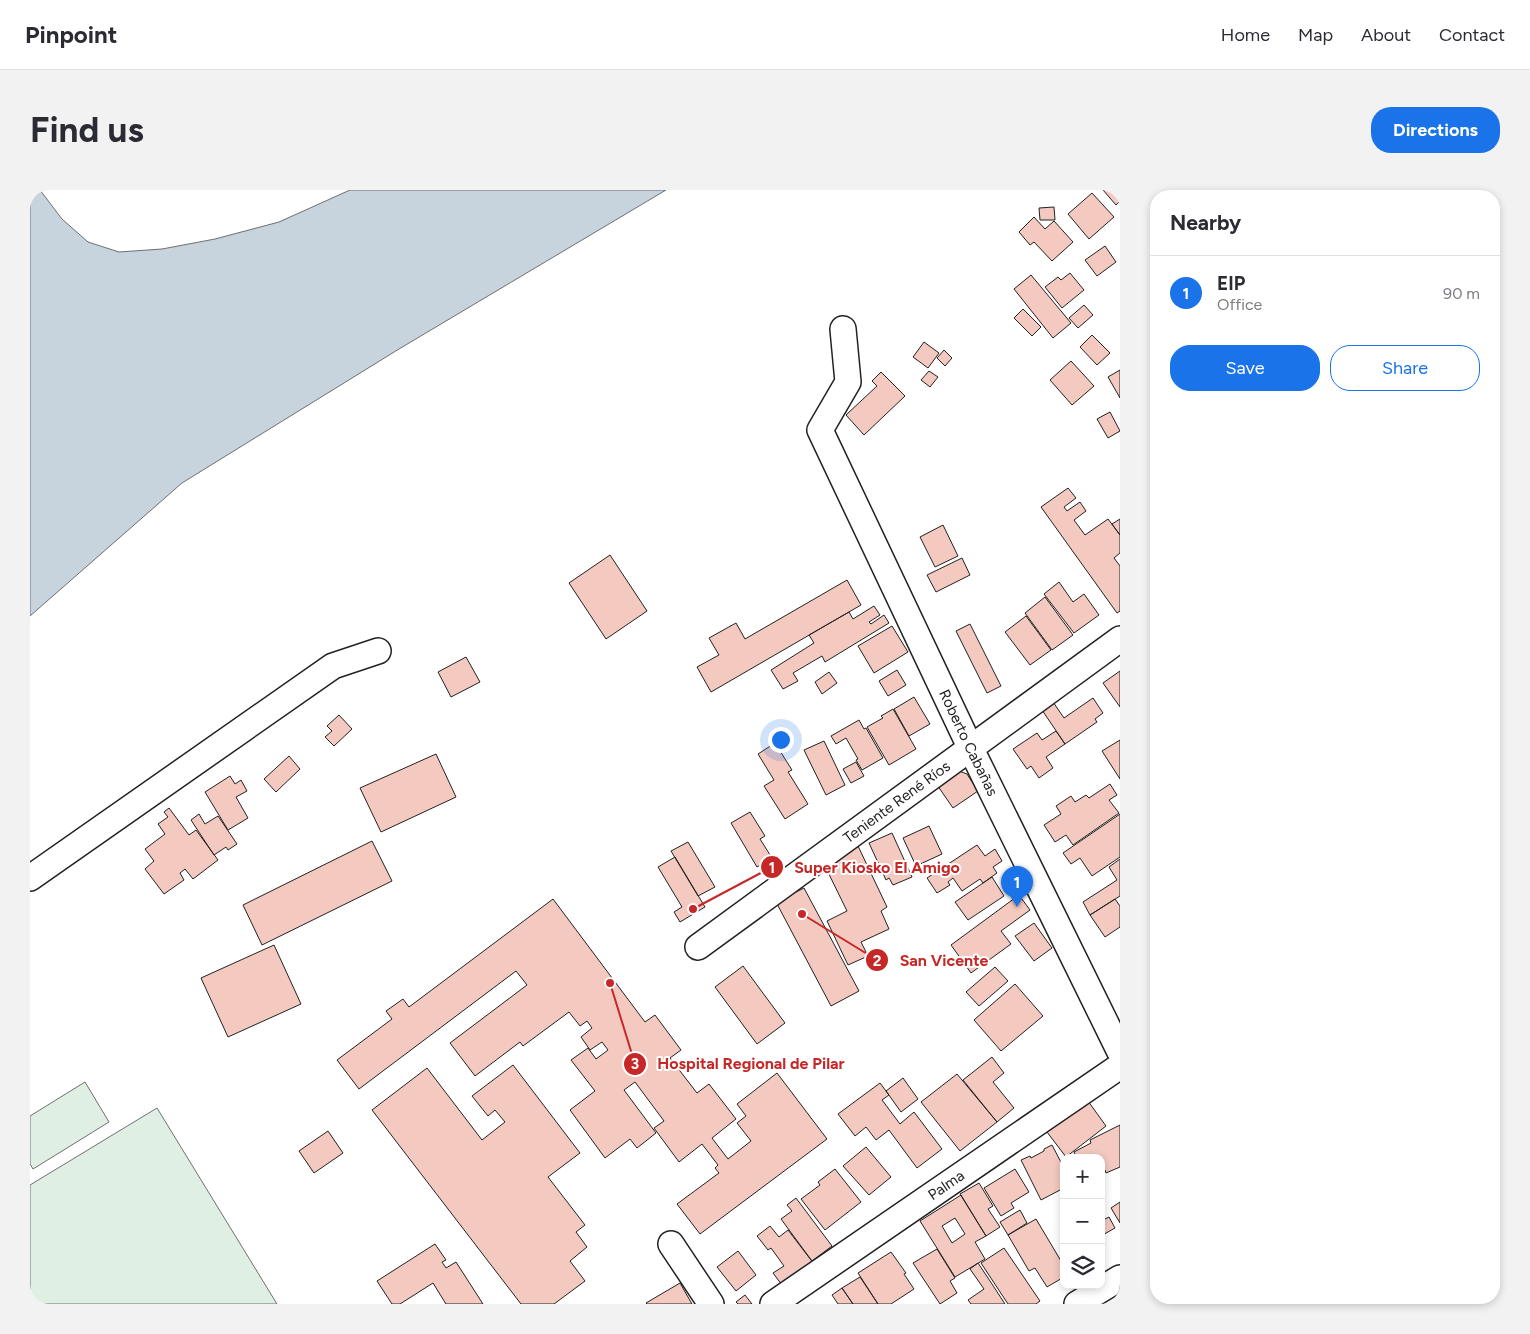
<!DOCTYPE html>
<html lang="en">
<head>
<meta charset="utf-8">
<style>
  body { margin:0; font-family:Figtree,sans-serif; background:#f2f2f3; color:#2b2b33 }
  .controls { position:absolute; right:15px; bottom:15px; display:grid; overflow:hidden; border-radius:10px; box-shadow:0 2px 8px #0003 }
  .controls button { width:45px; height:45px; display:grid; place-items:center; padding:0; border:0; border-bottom:1px solid #e1e1e2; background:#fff; color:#2b2b33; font:25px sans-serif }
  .you { position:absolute; left:750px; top:549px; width:18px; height:18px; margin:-12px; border:4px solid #fff; border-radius:50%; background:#1a73e8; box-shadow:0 0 0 8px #1a73e833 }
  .badge { display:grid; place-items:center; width:32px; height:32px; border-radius:50%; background:#1a73e8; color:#fff; font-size:16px; font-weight:700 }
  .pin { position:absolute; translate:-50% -41px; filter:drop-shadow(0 1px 2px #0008) }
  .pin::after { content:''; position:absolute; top:26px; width:18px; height:15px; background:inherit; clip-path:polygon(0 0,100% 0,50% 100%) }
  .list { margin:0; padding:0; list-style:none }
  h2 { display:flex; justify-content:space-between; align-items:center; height:65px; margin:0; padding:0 20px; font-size:21px }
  h2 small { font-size:16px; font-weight:400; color:#7c7c81 }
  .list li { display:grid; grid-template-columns:32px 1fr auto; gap:15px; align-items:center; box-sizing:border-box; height:75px; padding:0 20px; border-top:1px solid #e1e1e2 }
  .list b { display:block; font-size:19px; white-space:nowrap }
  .list p { margin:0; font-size:16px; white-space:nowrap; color:#7c7c81 }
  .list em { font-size:16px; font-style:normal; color:#7c7c81 }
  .actions { display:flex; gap:10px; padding:15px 20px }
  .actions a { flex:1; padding:11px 0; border:1px solid #1a73e8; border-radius:20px; text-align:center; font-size:18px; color:#1a73e8 }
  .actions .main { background:#1a73e8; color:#fff }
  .icon { flex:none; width:28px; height:28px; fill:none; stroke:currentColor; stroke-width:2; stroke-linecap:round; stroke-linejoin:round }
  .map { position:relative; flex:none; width:1090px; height:1114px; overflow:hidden; border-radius:20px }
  header { display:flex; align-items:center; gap:30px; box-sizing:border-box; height:70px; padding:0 25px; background:#fff; border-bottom:1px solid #e1e1e2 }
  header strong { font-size:24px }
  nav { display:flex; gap:28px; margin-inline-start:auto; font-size:18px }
  .intro { display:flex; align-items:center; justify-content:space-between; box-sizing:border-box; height:120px; padding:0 30px }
  h1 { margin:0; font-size:35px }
  .button { padding:12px 22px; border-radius:20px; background:#1a73e8; color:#fff; font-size:18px; font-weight:700 }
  main { display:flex; gap:30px; padding:0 30px }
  aside { flex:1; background:#fff; border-radius:20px; box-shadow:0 2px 8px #0003 }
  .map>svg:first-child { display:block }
  .green { fill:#e0efe3; stroke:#6f6f6f }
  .water { fill:#c7d3dd; stroke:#6f6f6f }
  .building { fill:#f3c9c0; stroke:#222; fill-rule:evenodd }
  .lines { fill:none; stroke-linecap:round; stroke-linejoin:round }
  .minor-casing { stroke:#222; stroke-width:28 }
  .minor { stroke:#fff; stroke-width:25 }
  .labels { text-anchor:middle; stroke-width:4; stroke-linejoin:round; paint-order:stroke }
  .street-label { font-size:15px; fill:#222; stroke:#fff }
  .leader { fill:none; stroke:#c62828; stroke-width:2 }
  .callout-dot { fill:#c62828; stroke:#fff; stroke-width:2 }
  .mark-label { font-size:15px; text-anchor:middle; font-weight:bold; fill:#fff }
  .callout-label { font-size:16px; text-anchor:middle; font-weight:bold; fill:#c62828; stroke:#fff; stroke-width:4; stroke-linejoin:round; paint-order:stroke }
</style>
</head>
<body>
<header>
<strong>Pinpoint</strong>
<nav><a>Home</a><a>Map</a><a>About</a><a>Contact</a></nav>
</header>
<div class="intro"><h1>Find us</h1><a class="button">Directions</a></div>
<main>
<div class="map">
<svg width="1090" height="1114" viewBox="0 0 1090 1114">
  <rect width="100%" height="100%" fill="#fff"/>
  <path class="green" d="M55,892L79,932L3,979L0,974V926Z
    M127,918L247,1114H0V995Z"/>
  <path class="water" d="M0,0H10L32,29L58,52L89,62L132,59L185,49L249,32L320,0H636L369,159L152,293L0,426Z"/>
  <path class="building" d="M1073,0H1090V11L1086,15Z
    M1062,3L1084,27L1059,49L1038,24Z
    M1024,17L1025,30H1010L1009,18Z
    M1004,27L1015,39L1024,31L1043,52L1022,71L1004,52L1000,55L989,42Z
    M1075,56L1086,72L1067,86L1055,70Z
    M1040,83L1054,100L1032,118L1015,97L1028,87L1031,90Z
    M1001,85L1041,133L1023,148L984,99Z
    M1054,115L1063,125L1048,138L1039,128Z
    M993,119L1011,137L1002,146L984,128Z
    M1062,145L1080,163L1067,175L1050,157Z
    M894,152L909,163L898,178L883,167Z
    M914,160L922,168L915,176L907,168Z
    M1041,171L1064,196L1042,215L1020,190Z
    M1090,180V208L1078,187Z
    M899,181L908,187L900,197L891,190Z
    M851,182L875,206L834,245L816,225L847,196L842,191Z
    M1080,222L1090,241L1078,248L1067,229Z
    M1038,298L1046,308L1034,317L1037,321L1050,312L1056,321L1044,330L1055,345L1078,329L1090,345V363L1084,368L1090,376V421L1087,423L1011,317Z
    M1090,329V345L1082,334Z
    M913,335L928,366L905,377L890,347Z
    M580,365L617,421L576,449L539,393Z
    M932,368L940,385L906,402L897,385Z
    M817,390L831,415L681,502L667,477L689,465L679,448L706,433L715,449Z
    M1029,392L1043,412L1054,404L1069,425L1044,443L1014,404Z
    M1015,407L1043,445L1022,460L995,423Z
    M844,416L850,425L839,432L841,434L854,425L859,433L795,472L792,466L763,483L768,491L753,499L741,480L784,453L779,445L819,422L823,429Z
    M996,426L1021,460L1000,475L975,442Z
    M940,434L971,496L957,503L926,441Z
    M862,436L878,462L844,483L828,456Z
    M436,467L450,492L421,507L408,482Z
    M867,480L876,495L858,506L849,491Z
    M1090,481V517L1073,493Z
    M799,482L807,493L792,504L785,492Z
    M1019,506L1034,528L1063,508L1073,523L1065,529L1067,532L1035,554L1012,520Z
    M884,507L900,534L879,546L864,519Z
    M863,519L886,559L859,575L837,537L853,528L851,526Z
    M309,525L322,539L304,556L295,547L302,541L297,536Z
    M829,530L834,539L836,538L853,568L832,580L826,570L828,569L816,548L806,554L801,546Z
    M1026,541L1035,554L1016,567L1023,578L1009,588L1001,576L997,579L983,559L1007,543L1012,550Z
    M1090,550V589L1072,561Z
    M794,551L815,595L796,605L774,560Z
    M745,553L762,580L758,582L778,614L755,629L734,596L744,590L728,564Z
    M406,564L426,607L351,642L330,598Z
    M259,566L270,579L246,602L234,589Z
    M826,572L834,586L821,593L813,579Z
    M924,579L937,584L948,601L923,618L905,592Z
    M200,586L205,594L211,590L217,601L206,607L218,628L198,640L175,602Z
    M1080,594L1087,605L1079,610L1089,623L1043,655L1036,645L1025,652L1014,635L1031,624L1026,616L1041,606L1045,612L1056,605L1059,608Z
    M139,618L159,645L166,640L188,670L163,689L155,679L150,683L154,690L134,704L115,679L124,671L115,659L135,644L128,634L138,627L134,622Z
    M720,622L735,646L730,649L742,668L727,677L701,633Z
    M169,624L175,634L188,626L207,654L198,660L196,657L184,665L161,630Z
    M1090,624V667L1062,686L1050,668L1041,674L1033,663Z
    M899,636L912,664L886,676L873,648Z
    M862,643L882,687L863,695L859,688L856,690L839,653Z
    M342,651L362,691L232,755L213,715Z
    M658,652L685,697L668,706L641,661Z
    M947,655L955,666L965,659L972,671L963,677L967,683L953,693L950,689L932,701L923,688L918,692L920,695L907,703L897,688Z
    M828,656L857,717L851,721L859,739L831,752L838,766L818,775L797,731L817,721L793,672Z
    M645,667L675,717L650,732L644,722L652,717L628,677Z
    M1090,669V706L1060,725L1053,712L1087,690L1079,677Z
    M962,687L974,706L938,730L925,712Z
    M774,698L829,801L801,816L746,712Z
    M989,705L1000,720L971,741L981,754L941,783L921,755Z
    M523,709L615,832L625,825L651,860L640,868L667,903L679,894L706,929L682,948L698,969L721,951L707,933L716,926L707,914L747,883L797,949L670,1044L647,1014L689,983L685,978L688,975L672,954L649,972L624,938L634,931L605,892L594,900L626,943L607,958L600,949L575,968L540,920L565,901L541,870L558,858L566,869L578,860L572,852L560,860L551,847L562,838L557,831L550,836L539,822L493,856L490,852L445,886L420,853L497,795L486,781L329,899L307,870L362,829L356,821L373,809L379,817Z
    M1085,709L1090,716V737L1075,747L1060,725Z
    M1004,733L1022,758L1004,771L985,746Z
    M244,755L271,814L198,847L171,788Z
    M713,776L755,833L727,854L685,797Z
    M965,777L978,791L949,816L936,802Z
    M985,794L1013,826L971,861L944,830Z
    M962,867L974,883L963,892L984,918L967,932L933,890Z
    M483,875L550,963L518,987L555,1035L546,1042L557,1057L540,1071L555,1091L524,1114H491L342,920L397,878L452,950L475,932L465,920L458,926L442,906Z
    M927,884L967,932L930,961L891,912Z
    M873,888L888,909L871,922L856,901Z
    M850,893L859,905L852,910L870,934L884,922L912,959L887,978L859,940L846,950L836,937L825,946L808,924Z
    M1058,911L1076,936L1036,967L1017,942Z
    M1090,935V977L1076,983L1075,980L1071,982V968H1047L1044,962L1061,953L1060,950Z
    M298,941L313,963L284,983L269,961Z
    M1022,955L1034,978V1002L1032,999L1011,1010L991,970L1000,966L1001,968L1014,961V959Z
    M836,957L861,987L839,1005L813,976Z
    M805,979L831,1012L795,1040L771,1009L790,995L788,992Z
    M985,979L999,1002L981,1013L984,1018L971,1026L954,998Z
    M949,993L963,1016L958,1019L970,1037L956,1046L930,1004Z
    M931,1005L956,1046L945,1052L955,1069L925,1087L890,1031ZM925,1028L935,1044L922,1053L912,1036Z
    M766,1008L802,1056L782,1071L751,1029L762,1021L757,1015Z
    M1090,1012V1033L1081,1018Z
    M990,1020L997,1033L978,1045L970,1032Z
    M1079,1027L1085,1038L1071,1046V1031Z
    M1006,1029L1034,1076V1087L1017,1097L1005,1078L999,1081L978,1045Z
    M740,1036L749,1047L758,1040L784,1074L752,1095L743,1083L754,1076L741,1058L738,1060L727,1046Z
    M405,1054L416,1070L412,1072L416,1078L426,1072L453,1114H416L403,1093L370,1114H362L347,1091Z
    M974,1058L1010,1111L1006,1114H978L951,1073Z
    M907,1059L925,1088L920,1091L927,1103L910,1114L883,1073Z
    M708,1061L726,1085L706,1101L687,1077Z
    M861,1062L876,1083L874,1084L884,1099L861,1114H848L828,1083Z
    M948,1073L962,1094L975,1114H941L938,1110L954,1099L940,1079Z
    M830,1087L848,1114H823L812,1098Z
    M650,1093L662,1114H617L616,1113Z
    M812,1098L823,1114H808L802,1105Z
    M715,1105L722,1114H708L706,1112Z"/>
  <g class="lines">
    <defs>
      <g id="minor">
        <path id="s1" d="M813,139L818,192L790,240L940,557L1090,862"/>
        <path d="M0,688L303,476L348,461"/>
        <path id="s2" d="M668,757L1090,449"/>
        <path d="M641,1054L681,1114"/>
        <path id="s3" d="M743,1114L1090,876"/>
        <path d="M1047,1114L1090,1088"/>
      </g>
    </defs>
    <use href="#minor" class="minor-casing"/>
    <use href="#minor" class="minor"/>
  </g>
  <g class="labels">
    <g class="street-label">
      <text dy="5" stroke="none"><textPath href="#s1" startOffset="455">Roberto Cabañas</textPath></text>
      <text dy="5" stroke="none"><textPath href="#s2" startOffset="246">Teniente René Ríos</textPath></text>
      <text dy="5" stroke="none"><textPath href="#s3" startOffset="210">Palma</textPath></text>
    </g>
  </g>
  <path class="leader" d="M663 719L742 677M772 724L847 770M580 793L605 874"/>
  <g class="callout-dot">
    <circle cx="663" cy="719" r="5"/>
    <circle cx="772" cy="724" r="5"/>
    <circle cx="580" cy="793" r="5"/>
    <circle cx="742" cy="677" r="12"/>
    <circle cx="847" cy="770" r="12"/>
    <circle cx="605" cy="874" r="12"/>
  </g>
  <g class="mark-label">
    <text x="742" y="683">1</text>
    <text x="847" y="776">2</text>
    <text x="605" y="879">3</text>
  </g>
  <g class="callout-label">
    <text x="847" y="683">Super Kiosko El Amigo</text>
    <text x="914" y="776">San Vicente</text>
    <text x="721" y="879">Hospital Regional de Pilar</text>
  </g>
</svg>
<div class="controls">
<button>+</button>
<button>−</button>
<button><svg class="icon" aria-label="layers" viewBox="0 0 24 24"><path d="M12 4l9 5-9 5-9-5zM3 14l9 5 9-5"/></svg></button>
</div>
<div class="you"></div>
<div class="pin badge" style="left:987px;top:717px">1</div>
</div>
<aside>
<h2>Nearby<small></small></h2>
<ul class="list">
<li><span class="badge">1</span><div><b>EIP</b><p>Office</p></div><em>90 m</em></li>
</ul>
<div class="actions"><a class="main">Save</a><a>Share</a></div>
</aside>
</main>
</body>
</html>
